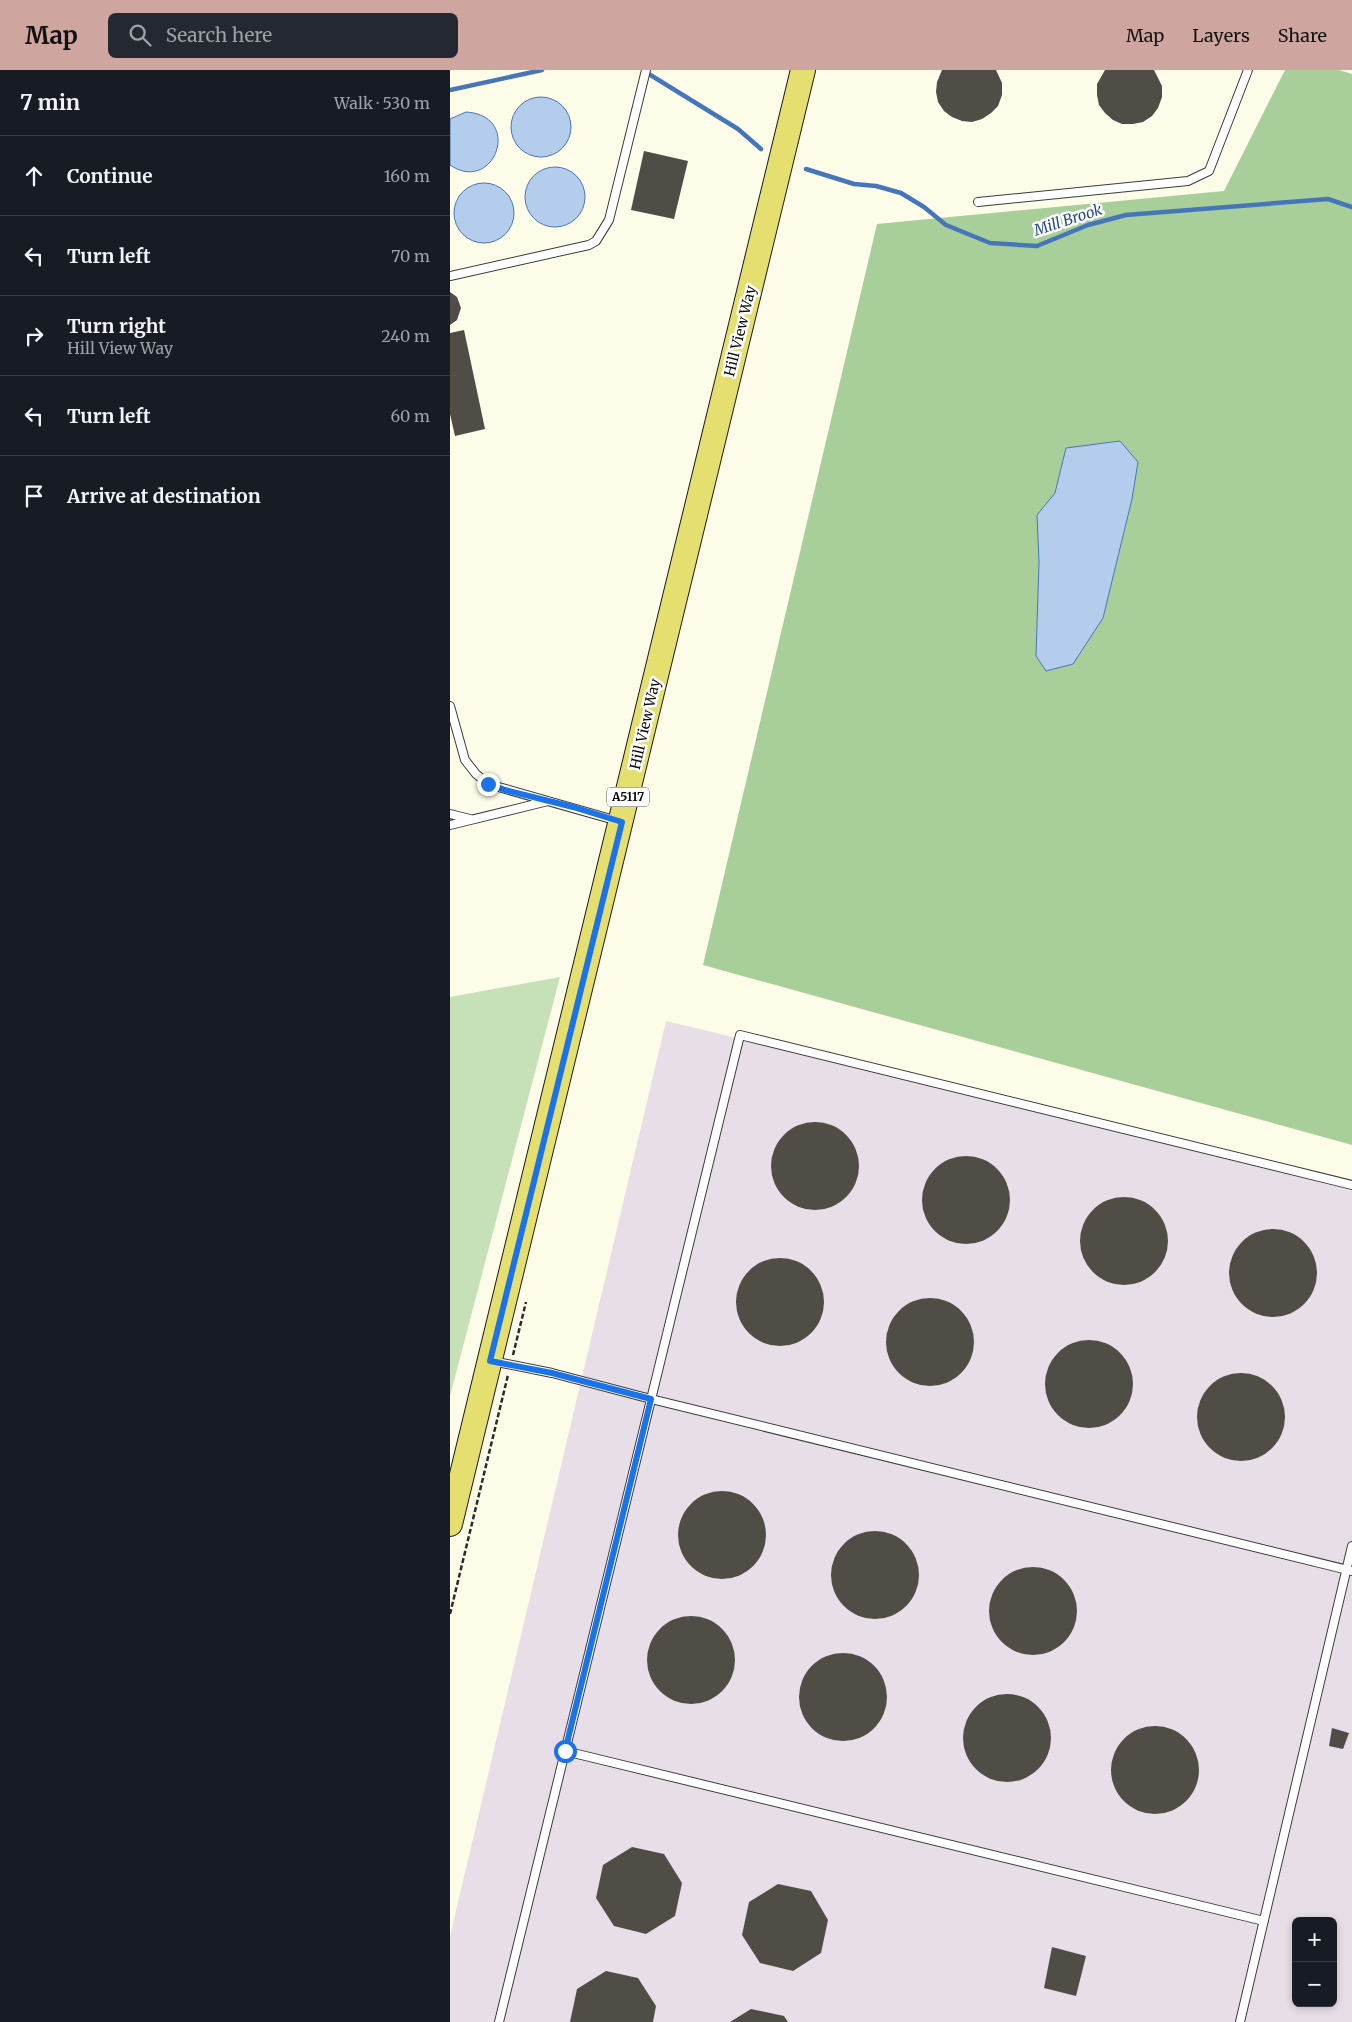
<!DOCTYPE html>
<html lang="en">
<head>
<meta charset="utf-8">
<style>
  body { margin:0; font-family:Merriweather,serif; background:#242831; color:#f1f3f6 }
  .controls { position:absolute; right:15px; bottom:15px; display:grid; overflow:hidden; border-radius:8px; box-shadow:0 2px 8px #0003 }
  .controls button { width:45px; height:45px; display:grid; place-items:center; padding:0; border:0; border-bottom:1px solid #363941; background:#171b24; color:#f1f3f6; font:25px sans-serif }
  .stop { position:absolute; width:15px; height:15px; margin:-11px; border:4px solid #1a73e8; border-radius:50%; background:#fff }
  .stop.end { background:#1a73e8; border-color:#fff; box-shadow:0 1px 5px #0008 }
  .list { margin:0; padding:0; list-style:none }
  h2 { display:flex; justify-content:space-between; align-items:center; height:65px; margin:0; padding:0 20px; font-size:21px }
  h2 small { font-size:16px; font-weight:400; color:#9ea1a6 }
  .list li { display:grid; grid-template-columns:32px 1fr auto; gap:15px; align-items:center; box-sizing:border-box; height:80px; padding:0 20px; border-top:1px solid #363941 }
  .list b { display:block; font-size:19px; white-space:nowrap }
  .list p { margin:0; font-size:16px; white-space:nowrap; color:#9ea1a6 }
  .list em { font-size:16px; font-style:normal; color:#9ea1a6 }
  .icon { flex:none; width:28px; height:28px; fill:none; stroke:currentColor; stroke-width:2; stroke-linecap:round; stroke-linejoin:round }
  .map { position:relative; flex:none; width:902px; height:1952px; overflow:hidden }
  header { display:flex; align-items:center; gap:30px; box-sizing:border-box; height:70px; padding:0 25px; background:#cfa5a0; color:#111 }
  header strong { font-size:24px }
  nav { display:flex; gap:28px; margin-inline-start:auto; font-size:18px }
  .search { width:350px; height:45px; background:#242831; display:flex; align-items:center; gap:12px; box-sizing:border-box; padding:0 18px; border-radius:8px; color:#9ea1a6; font-size:19px }
  main { display:flex }
  aside { flex:1; background:#171b24 }
  .map>svg:first-child { display:block }
  .industrial { fill:#e8dee7; fill-rule:evenodd }
  .green { fill:#c6e1b8 }
  .forest { fill:#a8cf9a }
  .water { fill:#b5cdec; stroke:#4676b9 }
  .lines { fill:none; stroke-linecap:round; stroke-linejoin:round }
  .stream { stroke:#4676b9; stroke-width:4.5 }
  .building { fill:#504d47 }
  .service-casing { stroke:#3c3c3c; stroke-width:10 }
  .primary-casing { stroke:#1a1a1a; stroke-width:26 }
  .path { stroke:#2b2b2b; stroke-width:2.5; stroke-dasharray:5 2.5; stroke-linecap:butt }
  .service { stroke:#fff; stroke-width:8 }
  .primary { stroke:#e5df70; stroke-width:24 }
  .route { stroke:#1a73e8; stroke-width:6 }
  .labels { text-anchor:middle; stroke-width:5; stroke-linejoin:round; paint-order:stroke }
  .shield { fill:#fff; stroke:#535353; stroke-width:1 }
  .shield-label { font-size:12px; font-weight:bold; fill:#090909 }
  .street-label { font-size:14px; fill:#090909; stroke:#fff }
  .water-label { font-size:15px; font-style:italic; fill:#254b88; stroke:#fff }
</style>
</head>
<body>
<header>
<strong>Map</strong>
<div class="search"><svg class="icon" aria-label="search" viewBox="0 0 24 24"><circle cx="10" cy="10" r="6"/><path d="M15 15l6 6"/></svg>Search here</div>
<nav><a>Map</a><a>Layers</a><a>Share</a></nav>
</header>
<main>
<aside>
<h2>7 min<small>Walk · 530 m</small></h2>
<ul class="list">
<li><svg class="icon" aria-label="ahead" viewBox="0 0 24 24"><path d="M12 20V5M6 11l6-6 6 6"/></svg><div><b>Continue</b></div><em>160 m</em></li>
<li><svg class="icon" aria-label="left" viewBox="0 0 24 24"><path d="M17 20v-9H6M10 6l-5 5 5 5"/></svg><div><b>Turn left</b></div><em>70 m</em></li>
<li><svg class="icon" aria-label="right" viewBox="0 0 24 24"><path d="M7 20v-9h11M14 6l5 5-5 5"/></svg><div><b>Turn right</b><p>Hill View Way</p></div><em>240 m</em></li>
<li><svg class="icon" aria-label="left" viewBox="0 0 24 24"><path d="M17 20v-9H6M10 6l-5 5 5 5"/></svg><div><b>Turn left</b></div><em>60 m</em></li>
<li><svg class="icon" aria-label="arrive" viewBox="0 0 24 24"><path d="M6 21V4h12l-3 4 3 4H6"/></svg><div><b>Arrive at destination</b></div></li>
</ul>
</aside>
<div class="map">
<svg width="902" height="1952" viewBox="0 0 902 1952">
  <rect width="100%" height="100%" fill="#fcfce9"/>
  <path class="industrial" d="M216,951L902,1116V1952H0V1866ZM846,1851H883V1933H846Z"/>
  <path class="green" d="M110,907L0,1326V927Z"/>
  <path class="forest" d="M835,0H889L902,4V1075L253,895L427,154L774,121Z"/>
  <path class="water" d="M61 57a30 30 0 1 1 60 0a30 30 0 1 1-60 0Z
    M16,42C74,46 44,125 0,95V49Z
    M75 127a30 30 0 1 1 60 0a30 30 0 1 1-60 0Z
    M4 143a30 30 0 1 1 60 0a30 30 0 1 1-60 0Z
    M670,371L688,392L682,429L653,548L623,594L596,601L586,586L589,492L587,445L605,423L616,378Z"/>
  <g class="lines">
    <path class="stream" d="M194,1L288,59L311,79
      M0,20L92,0
      M356,99L404,114L426,116L451,123L474,137L496,155L540,173L587,176L638,155L676,145L878,129L902,137"/>
  </g>
  <path class="building" d="M492,0H546L552,13V25L548,36L541,43L532,49L522,52L512,51L502,47L494,41L488,32L486,22L487,12Z
    M655,0H704L712,16V27L708,38L702,46L693,52L683,54H672L663,50L655,43L649,35L647,25V14Z
    M194,81L238,91L224,149L181,140Z
    M0,222L7,227L11,238L7,250L0,255Z
    M14,260L35,359L5,366L0,344V263Z
    M321 1096a44 44 0 1 1 88 0a44 44 0 1 1-88 0Z
    M472 1130a44 44 0 1 1 88 0a44 44 0 1 1-88 0Z
    M630 1171a44 44 0 1 1 88 0a44 44 0 1 1-88 0Z
    M779 1203a44 44 0 1 1 88 0a44 44 0 1 1-88 0Z
    M286 1232a44 44 0 1 1 88 0a44 44 0 1 1-88 0Z
    M436 1272a44 44 0 1 1 88 0a44 44 0 1 1-88 0Z
    M595 1314a44 44 0 1 1 88 0a44 44 0 1 1-88 0Z
    M747 1347a44 44 0 1 1 88 0a44 44 0 1 1-88 0Z
    M228 1465a44 44 0 1 1 88 0a44 44 0 1 1-88 0Z
    M381 1505a44 44 0 1 1 88 0a44 44 0 1 1-88 0Z
    M539 1541a44 44 0 1 1 88 0a44 44 0 1 1-88 0Z
    M197 1590a44 44 0 1 1 88 0a44 44 0 1 1-88 0Z
    M349 1627a44 44 0 1 1 88 0a44 44 0 1 1-88 0Z
    M513 1668a44 44 0 1 1 88 0a44 44 0 1 1-88 0Z
    M661 1700a44 44 0 1 1 88 0a44 44 0 1 1-88 0Z
    M882,1658L899,1663L893,1679L879,1676Z
    M182,1777L214,1784L232,1813L225,1846L196,1864L164,1856L146,1828L153,1795Z
    M328,1814L361,1821L378,1850L371,1883L343,1901L310,1893L292,1865L299,1832Z
    M602,1877L636,1886L626,1926L594,1918Z
    M156,1901L188,1908L206,1936L203,1952H120L127,1919Z
    M301,1939L334,1946L338,1952H280Z"/>
  <g class="lines">
    <defs>
      <path id="service" d="M528,132L738,111L759,101L798,0
        M0,206L139,175L146,171L159,150L196,0
        M0,636L15,690L26,704L38,714L168,751
        M0,744L20,749
        M0,755L98,731
        M42,1291L102,1303L201,1329L902,1501
        M115,1681L814,1851
        M49,1952L290,965L902,1115
        M790,1952L902,1476"/>
      <path id="primary" d="M0,1454L353,0"/>
    </defs>
    <use href="#service" class="service-casing"/>
    <use href="#primary" class="primary-casing"/>
    <path class="path" d="M63,1285L76,1232
      M0,1544L58,1305"/>
    <use href="#service" class="service"/>
    <use href="#primary" class="primary"/>
  </g>
  <g class="lines">
    <path class="route" d="M38,714L55,720L123,737L172,752L40,1291L102,1303L201,1329L115,1681"/>
  </g>
  <g class="labels">
    <rect class="shield" x="157" y="717.5" width="42" height="19" rx="4"/>
    <g class="shield-label">
      <text x="178" y="731">A5117</text>
    </g>
    <g class="street-label">
      <text transform="translate(290 261) rotate(-76)" y="5">Hill View Way</text>
      <text transform="translate(195 654) rotate(-77)" y="5">Hill View Way</text>
    </g>
    <g class="water-label">
      <text transform="translate(618 150) rotate(-18)" y="5">Mill Brook</text>
    </g>
  </g>
</svg>
<div class="controls">
<button>+</button>
<button>−</button>
</div>
<div class="stop" style="left:115px;top:1681px"></div>
<div class="stop end" style="left:38px;top:714px"></div>
</div>
</main>
</body>
</html>
